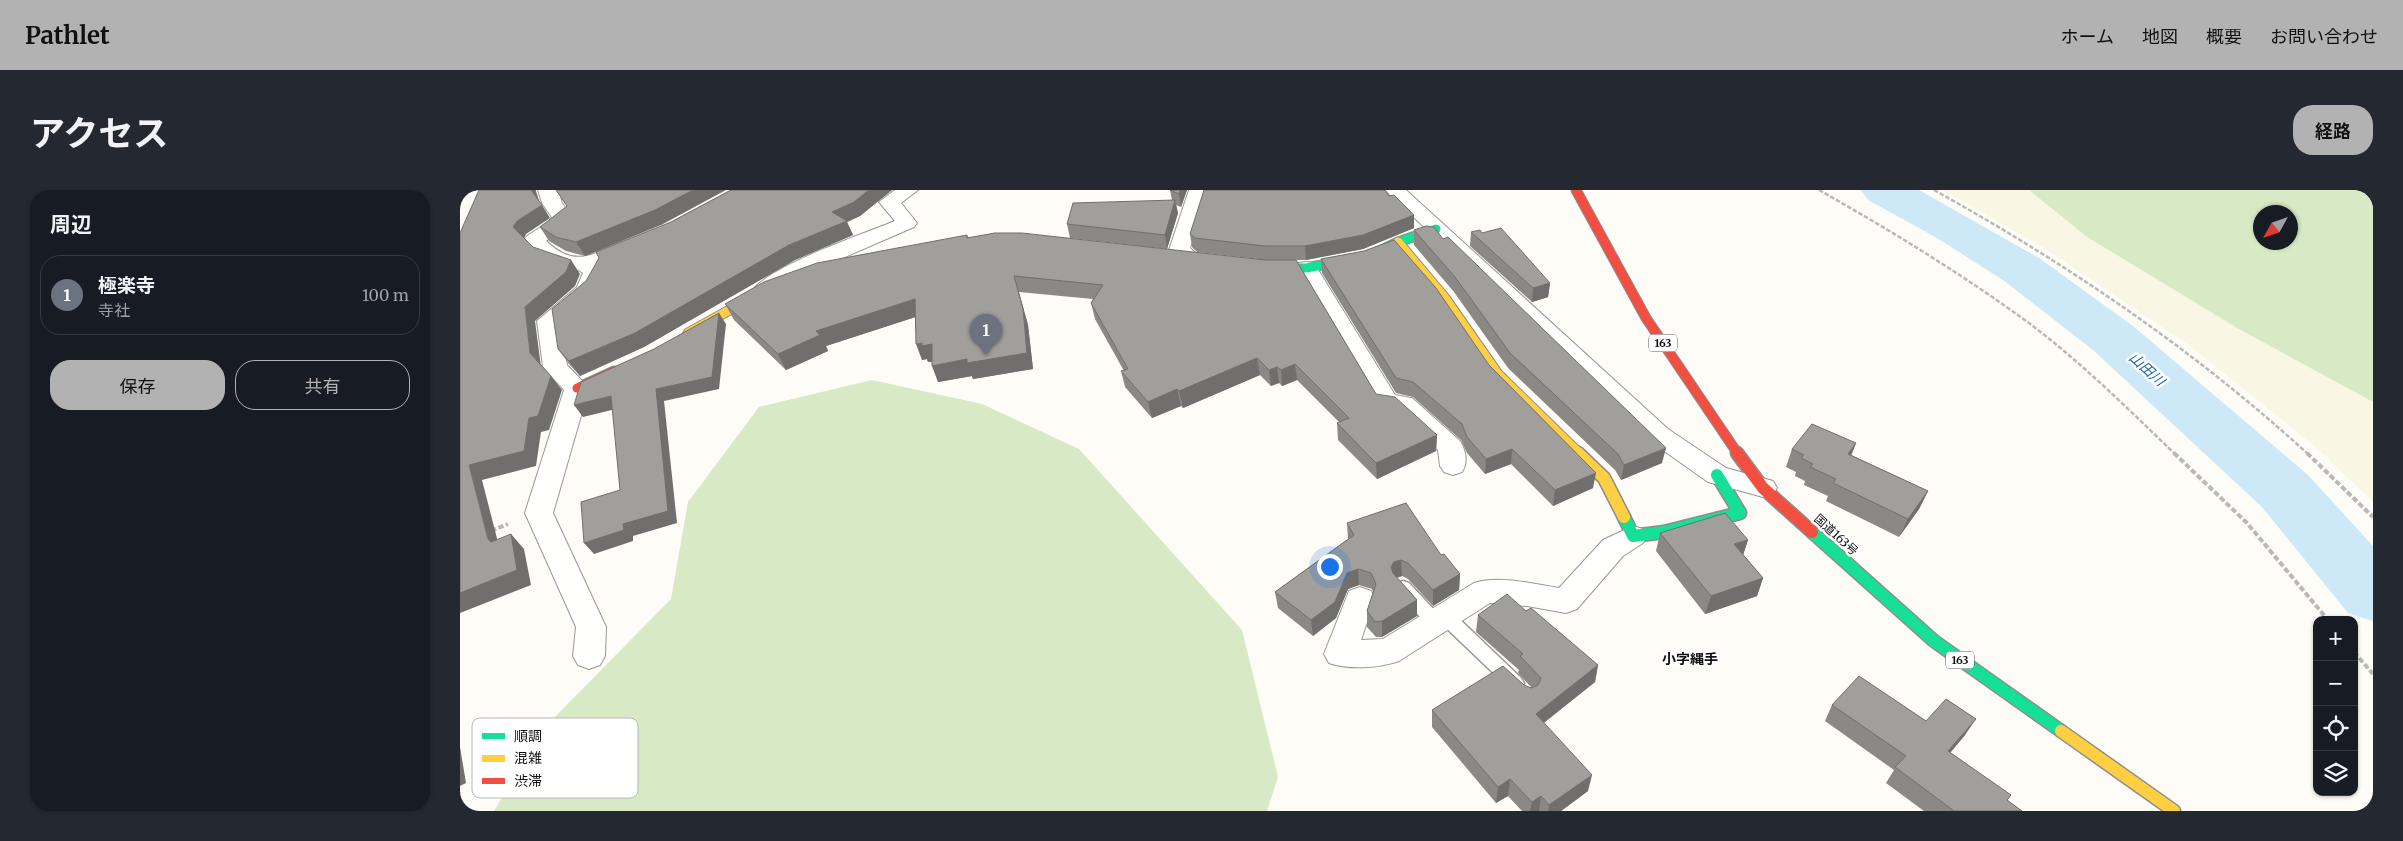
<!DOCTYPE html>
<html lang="ja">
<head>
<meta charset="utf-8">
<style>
  body { margin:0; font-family:Merriweather,"Noto Sans JP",serif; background:#242831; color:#f1f3f6 }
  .controls { position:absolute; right:15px; bottom:15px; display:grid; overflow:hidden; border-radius:10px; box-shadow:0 1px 4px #0004 }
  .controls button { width:45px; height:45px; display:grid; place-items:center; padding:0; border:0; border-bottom:1px solid #363941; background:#171b24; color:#f1f3f6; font:25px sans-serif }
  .compass { position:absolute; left:1793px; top:15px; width:45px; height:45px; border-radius:50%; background:#171b24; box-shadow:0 1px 4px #0004; rotate:230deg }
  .you { position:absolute; left:869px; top:376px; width:18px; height:18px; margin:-12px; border:4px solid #fff; border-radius:50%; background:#1a73e8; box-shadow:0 0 0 8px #1a73e833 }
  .badge { display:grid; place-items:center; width:32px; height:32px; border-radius:50%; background:#b2b2b3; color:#fff; font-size:16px; font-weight:700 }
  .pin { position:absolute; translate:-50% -41px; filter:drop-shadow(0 1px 2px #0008) }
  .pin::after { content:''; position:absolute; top:26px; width:18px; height:15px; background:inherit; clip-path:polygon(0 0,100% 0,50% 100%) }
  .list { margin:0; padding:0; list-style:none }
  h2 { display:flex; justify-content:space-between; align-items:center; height:65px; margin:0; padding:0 20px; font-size:21px }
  h2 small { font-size:16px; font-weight:400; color:#9ea1a6 }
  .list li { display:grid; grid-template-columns:32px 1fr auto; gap:15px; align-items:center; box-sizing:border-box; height:80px; margin:0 10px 10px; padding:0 10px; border:1px solid #363941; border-radius:20px }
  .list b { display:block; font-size:19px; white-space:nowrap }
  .list p { margin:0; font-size:16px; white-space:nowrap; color:#9ea1a6 }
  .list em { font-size:16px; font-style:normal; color:#9ea1a6 }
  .actions { display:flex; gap:10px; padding:15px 20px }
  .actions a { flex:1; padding:11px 0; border:1px solid #b2b2b3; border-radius:20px; text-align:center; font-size:18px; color:#b2b2b3 }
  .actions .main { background:#b2b2b3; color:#111 }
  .icon { flex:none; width:28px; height:28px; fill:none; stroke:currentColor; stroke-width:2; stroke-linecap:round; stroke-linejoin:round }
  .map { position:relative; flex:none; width:1913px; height:621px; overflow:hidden; border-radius:20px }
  header { display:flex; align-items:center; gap:30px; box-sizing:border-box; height:70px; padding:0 25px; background:#b2b2b3; color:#111 }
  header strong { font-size:24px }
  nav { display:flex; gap:28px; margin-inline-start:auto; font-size:18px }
  .intro { display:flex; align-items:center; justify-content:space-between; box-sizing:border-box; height:120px; padding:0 30px }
  h1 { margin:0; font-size:35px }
  .button { padding:12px 22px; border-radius:20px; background:#b2b2b3; color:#111; font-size:18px; font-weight:700 }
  main { display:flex; gap:30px; padding:0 30px }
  aside { flex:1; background:#171b24; border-radius:20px; box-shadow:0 1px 4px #0004 }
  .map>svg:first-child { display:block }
  .farmland { fill:#f9f7e4 }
  .forest { fill:#d8eac5; fill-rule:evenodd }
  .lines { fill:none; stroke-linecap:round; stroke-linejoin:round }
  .river { fill:#cde8f7; fill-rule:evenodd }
  .lane-casing { stroke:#979795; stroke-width:3 }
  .street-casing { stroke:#979795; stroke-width:2 }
  .fast-far1-casing { stroke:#8e8d8b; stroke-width:11 }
  .fast-casing { stroke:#8e8d8b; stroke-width:15 }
  .slow-far1-casing { stroke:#8e8d8b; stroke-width:11 }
  .slow-casing { stroke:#8e8d8b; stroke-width:15 }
  .jam-far1-casing { stroke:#8e8d8b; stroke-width:11 }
  .jam-casing { stroke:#8e8d8b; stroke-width:15 }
  .path-far1 { stroke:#b9b9b8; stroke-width:2.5; stroke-dasharray:4.5 2; stroke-linecap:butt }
  .path { stroke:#b9b9b8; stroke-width:4; stroke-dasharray:5.5 2.5; stroke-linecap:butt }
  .lane { fill:#fffffe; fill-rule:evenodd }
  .street { fill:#fffffe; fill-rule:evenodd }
  .fast-far1 { stroke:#16e098; stroke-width:9 }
  .fast { stroke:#16e098; stroke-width:12 }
  .slow-far1 { stroke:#ffcf43; stroke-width:9 }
  .slow { stroke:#ffcf43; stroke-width:12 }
  .jam-far1 { stroke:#f24e42; stroke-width:9 }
  .jam { stroke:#f24e42; stroke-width:12 }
  .wall { fill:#8a8986 }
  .shaded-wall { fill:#716f6d }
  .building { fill:#a19f9c; stroke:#716f6d }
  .labels { text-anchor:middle; stroke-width:5; stroke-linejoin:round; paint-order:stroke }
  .shield { fill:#fff; stroke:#585858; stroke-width:1 }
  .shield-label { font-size:11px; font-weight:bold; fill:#111 }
  .street-label { font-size:12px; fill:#111; stroke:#fff }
  .water-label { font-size:14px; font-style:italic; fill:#1768a6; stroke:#fff }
  .neighbourhood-label { font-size:14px; font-weight:bold; fill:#111; stroke:#fff }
  .key { fill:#fff; stroke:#b8b8b8; stroke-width:1 }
  .key-label { font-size:14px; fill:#111 }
</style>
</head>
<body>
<header>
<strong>Pathlet</strong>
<nav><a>ホーム</a><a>地図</a><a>概要</a><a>お問い合わせ</a></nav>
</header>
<div class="intro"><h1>アクセス</h1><a class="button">経路</a></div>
<main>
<aside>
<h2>周辺<small></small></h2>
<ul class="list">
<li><span class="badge" style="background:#6b7280">1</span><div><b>極楽寺</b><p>寺社</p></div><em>100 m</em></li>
</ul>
<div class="actions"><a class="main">保存</a><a>共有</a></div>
</aside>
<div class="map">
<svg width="1913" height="621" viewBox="0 0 1913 621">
  <rect width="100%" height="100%" fill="#fdfcf7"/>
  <path class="farmland" d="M1483,0H1569L1627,47L1777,138L1913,212V312L1858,259L1730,156L1587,60Z"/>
  <path class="forest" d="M1569,0H1913V212L1777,138L1627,47ZM1830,22V52H1800V22Z
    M412,190L522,214L619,259L782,440L818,587L807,621H34L86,536L211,409L228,312L299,217Z"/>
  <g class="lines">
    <path class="river" d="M1401,0H1459L1579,68L1673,136L1848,285L1913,356V431L1888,423L1802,317L1633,160L1543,90L1477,48L1408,10Z"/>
    <defs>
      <path id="lane" d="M943,391L949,393L978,424L985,419L991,421L1061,488L1064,493L1061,498L1055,500L1049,498L982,434L975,439L969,437L937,401L935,397L937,393Z"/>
      <path id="street" d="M78,0H98L102,13L114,31L86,51C120,83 137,58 172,50L179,52L182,56L179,60L142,76L146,81L134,105L100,133L107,175L129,198L93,323L146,437L145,466L140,475L129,479L118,475L113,466L116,437L65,323L104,200L83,177L77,131L117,97L123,83C118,79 115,79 108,78C89,73 75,66 64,50L67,46L93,29L82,13Z
        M435,0H458L441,13L457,33L454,37L332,90L311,106L303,108L295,106L292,101C309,76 403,44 435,31L419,12Z
        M729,0H749L730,58L744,71L740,75C727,79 716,71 709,60Z
        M925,0H946L1208,239L1266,278L1313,291L1317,298L1313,305L1303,307L1248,292L1190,251Z
        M846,72L854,73L857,78L935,205L952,208L1000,251C1006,260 1008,273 1002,282L993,285L984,282L980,276L978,260L936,222L918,219L835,78L838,73Z
        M1173,336L1183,339L1187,346L1183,353L1163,366L1117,419L1106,423L1067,416L1030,413L939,471C919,478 889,480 869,473L864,464L889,401L900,397L911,401L915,409L901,450L923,449L1014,393C1040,385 1073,394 1099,398L1143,350Z"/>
      <path id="fast-far1" d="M804,77L846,78L910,66L938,52L976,39"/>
      <path id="fast" d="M1164,327L1173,346L1204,342L1280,323L1257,285
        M1352,342L1474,451L1601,541"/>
      <path id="slow-far1" d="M938,52L985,108L1038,184L1120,264
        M228,143L302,102"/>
      <path id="slow" d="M1118,263L1144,288L1164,327
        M1601,541L1714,621"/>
      <path id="jam-far1" d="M1116,0L1186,128L1278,264
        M117,198L154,181"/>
      <path id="jam" d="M1277,263L1303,298L1352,342"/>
    </defs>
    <use href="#lane" class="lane-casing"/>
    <use href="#street" class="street-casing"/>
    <use href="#fast-far1" class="fast-far1-casing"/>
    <use href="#fast" class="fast-casing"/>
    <use href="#slow-far1" class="slow-far1-casing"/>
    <use href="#slow" class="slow-casing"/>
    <use href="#jam-far1" class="jam-far1-casing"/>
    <use href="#jam" class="jam-casing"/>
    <path class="path-far1" d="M1359,0C1428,39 1497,81 1562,128C1617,168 1666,217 1715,264
      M1474,0C1609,75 1734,160 1848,264"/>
    <path class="path" d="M1714,263L1787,333L1868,430
      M1847,263L1913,327
      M31,341L48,334
      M1894,462L1913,484"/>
    <use href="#lane" class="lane"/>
    <use href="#street" class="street"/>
    <use href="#fast-far1" class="fast-far1"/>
    <use href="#fast" class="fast"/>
    <use href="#slow-far1" class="slow-far1"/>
    <use href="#slow" class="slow"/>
    <use href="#jam-far1" class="jam-far1"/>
    <use href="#jam" class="jam"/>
  </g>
  <path class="wall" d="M271,0H432L400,26L387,32L393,45L335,70L184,157L120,186L109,174L98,159L211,32Z
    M710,0H727L721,17L716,15L718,23L707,59L610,48L607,34L712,10Z
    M203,34L125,66L106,61L89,51L80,37Z
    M954,38L903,59L846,70H836L916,204L977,245L976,261L917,289L878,250L877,233L879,232L837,190L822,196L819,193L811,196L800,185L723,218L721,216L692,228L665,197L661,181H664L635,129L631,113L633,109L559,102L568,135L573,179L513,189L512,186L478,192L472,172H468L467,169L462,170L455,127L366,156L368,161L326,180L274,130L265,114L507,45L508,47L807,70L737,62L732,57L730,44Z
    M954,40L983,49L1202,273L1161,290L1155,280L1048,178L994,102L954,55Z
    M1011,42L1090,93L1088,107L1072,112L1010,56Z
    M861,69L1029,175L1133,298L1093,316L1051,274L1025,284L1007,263L1001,250L953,207L936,203L862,83Z
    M1396,253L1391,265L1468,301L1459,319L1439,347L1366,311L1368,306L1344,295L1345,291L1335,286L1336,282L1326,277L1332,259Z
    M887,333L981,365L1000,384L999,400L973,416L948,389L942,386L937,388L957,410V426L922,447H916L907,437V421L913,402L912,399L899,395L888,399L876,428L853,446L818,418L815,402L888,349Z
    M1200,343L1288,350L1283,365L1303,388L1297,406L1245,424L1196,361Z
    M1066,421L1138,475L1135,492L1084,533L1128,601L1101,621H1062L1048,606L1036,613L972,537V520L1071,497L1058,483L1059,480L1016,442L1018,425Z
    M1372,515L1466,531L1505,545L1490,563L1547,610L1562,621H1464L1426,593L1434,580L1365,531Z"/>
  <path class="shaded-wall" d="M71,0H76V1L80,14Z
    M233,0H266L203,34L125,66L116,52Z
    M409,0H432L400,26L387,32L393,45L335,70L184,157L120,186L109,171Z
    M720,0H727L721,17L719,4Z
    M715,10L718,23L707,59L705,45Z
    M82,15L90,28L66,44L63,51L53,37L57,31Z
    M954,25V38L903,59L846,70L845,56Z
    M111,70L120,84L115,96L75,131L81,177L70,163L65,117Z
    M554,86L568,135L573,179L513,189L512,186L478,192L472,176Z
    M1090,93L1088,107L1072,112L1073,98Z
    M455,109L462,125L366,156L368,161L326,180L318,164L356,141Z
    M259,123L266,134L259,199L204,211L217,333L173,346V351L134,364L124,353L163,334L196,199Z
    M462,153L472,154L479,170L468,172L467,169L462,170L456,154Z
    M797,168L800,185L723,218L719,201Z
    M835,174L837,190L822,196L821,180Z
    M817,177L819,193L811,196L809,180Z
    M91,186L102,200L89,240L81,242L76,276L22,290L41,364L28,349L9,275L69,228Z
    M717,199L721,216L692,228L688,212Z
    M151,206L160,218L123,227L114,215Z
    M977,245L976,261L917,289L916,273Z
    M1396,253L1389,271L1388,264Z
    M1206,258L1202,273L1161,290L1164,275Z
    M1052,259L1051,274L1025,284L1026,269Z
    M1136,283L1133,298L1093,316L1095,300Z
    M1468,301L1459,319L1439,347L1448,329Z
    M51,344L64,359L71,395L0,423V403Z
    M1288,350L1282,368L1274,354Z
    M941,370L942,386L934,388L931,377L934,372Z
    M898,379L899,395L888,399L876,428L853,446L851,430L887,383Z
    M1000,384L999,400L973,416V400Z
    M1303,388L1297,406L1245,424L1251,406Z
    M957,410V426L922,447V431Z
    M1138,475L1135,492L1073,541L1076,524Z
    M1516,529L1505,545L1478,577L1488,561Z
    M0,557L6,593L0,596Z
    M1132,585L1128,601L1101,621H1088L1089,615Z
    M1050,589L1048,606L1036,613L1038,597Z
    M1081,606L1079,621H1070L1072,612Z"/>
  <path class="building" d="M19,0H71L82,15L57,31L53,37L73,57L111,70L106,82L65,117L70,163L91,186L78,226L69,228L64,261L9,275L28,349L31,352L51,344L57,380L0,403V43Z
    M96,0H233L195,20L116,52L96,47L80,37L107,16Z
    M271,0H409L394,12L372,22L387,31L329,55L175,143L109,171L98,159L92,119L126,91L139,68L136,62L211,32Z
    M710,0H720L719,4Z
    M744,0H925L929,6L934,5L954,25L903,45L845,56H805L735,48L730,44Z
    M715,10L705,45L607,34L613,13Z
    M966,36L974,37L983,49L988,47L1206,258L1164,275L1158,264L1050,163L995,87L954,40Z
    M1041,38L1090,93L1073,98L1011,42L1020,40L1022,43Z
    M535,43H562L805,70H836L916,204L935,207L977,245L916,273L877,233L889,228L835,174L821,180L817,177L809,180L797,168L719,201L717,199L688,212L661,181L668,179L631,113L643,95L554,86L563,119L567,163L507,173V169L472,176V154L462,156V153L456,154L455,109L356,141L360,145L318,164L265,114L304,92L357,73L507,45V48Z
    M934,50L976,98L1029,175L1136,283L1095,300L1052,259L1026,269L1007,247L1002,234L953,192L936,188L861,69L904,61Z
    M259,123L252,187L196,199L208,321L163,334L164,340L124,353L121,312L160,300L151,206L114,215L121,192L194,159Z
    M1352,234L1396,253L1388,264L1468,301L1448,329L1373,293L1376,289L1350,277L1353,274L1341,268L1344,265L1332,259Z
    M946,313L981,365L984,364L1000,384L973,400L948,373L941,370L934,372L931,377L933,383L957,410L922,431L915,432L907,421L916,394L911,383L898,379L887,383L875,412L851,430L815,402L894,345L887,333Z
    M1265,323L1288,350L1274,354L1303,388L1251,406L1200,343Z
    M1047,404L1066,421L1071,418L1138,475L1076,524L1132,585L1089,615L1081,606L1072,612L1050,589L1038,597L972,520L1043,476L1064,495L1071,498L1078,495L1081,488L1060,466L1063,464L1018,425Z
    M1399,486L1466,531L1486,509L1516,529L1488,561L1551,605L1547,610L1562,621H1494L1435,577L1446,566L1372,515Z"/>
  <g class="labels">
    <g class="shield">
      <rect x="1189" y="144.5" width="28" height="17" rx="4"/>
      <rect x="1486" y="461.5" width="28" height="17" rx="4"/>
    </g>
    <g class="shield-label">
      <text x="1203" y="157">163</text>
      <text x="1500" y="474">163</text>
    </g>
    <g class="street-label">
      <text transform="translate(1376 345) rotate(42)" y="4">国道163号</text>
    </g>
    <g class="water-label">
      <text transform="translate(1687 179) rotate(42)" y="5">山田川</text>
    </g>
    <g class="neighbourhood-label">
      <text x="1230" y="474">小字縄手</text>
    </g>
  </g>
  <rect x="12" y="528" width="166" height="80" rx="8" class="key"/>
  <rect x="22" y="543" width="23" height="6" fill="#16e098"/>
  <rect x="22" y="565" width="23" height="7" fill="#ffcf43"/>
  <rect x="22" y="588" width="23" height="6" fill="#f24e42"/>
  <g class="key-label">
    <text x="54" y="551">順調</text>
    <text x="54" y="573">混雑</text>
    <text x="54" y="596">渋滞</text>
  </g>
</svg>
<div class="controls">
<button>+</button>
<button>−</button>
<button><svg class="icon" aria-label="locate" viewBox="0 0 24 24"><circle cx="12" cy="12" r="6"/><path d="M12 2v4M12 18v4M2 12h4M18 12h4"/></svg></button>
<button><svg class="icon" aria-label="layers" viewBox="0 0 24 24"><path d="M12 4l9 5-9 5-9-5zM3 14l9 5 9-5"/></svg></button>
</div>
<svg class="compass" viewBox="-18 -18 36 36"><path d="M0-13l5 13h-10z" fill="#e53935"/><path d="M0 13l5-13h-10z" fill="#9ea1a6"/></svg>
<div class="you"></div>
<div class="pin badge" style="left:526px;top:165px;background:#6b7280">1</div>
</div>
</main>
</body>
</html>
